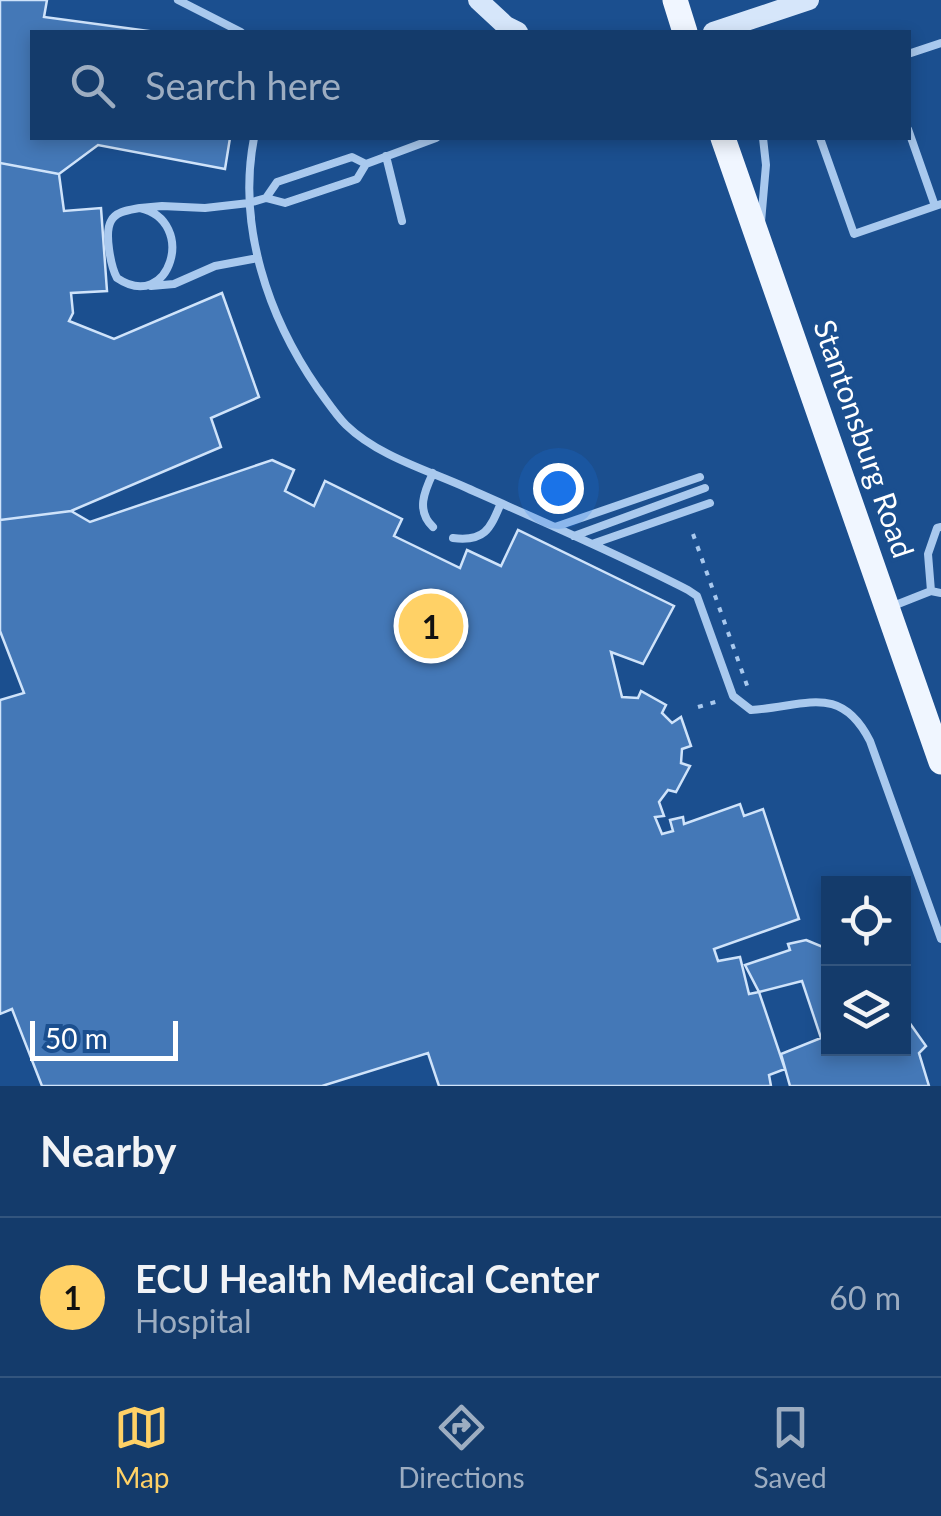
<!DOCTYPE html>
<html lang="en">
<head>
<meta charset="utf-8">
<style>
  body { margin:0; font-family:Lato,sans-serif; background:#1d4271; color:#f1f3f6 }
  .controls { position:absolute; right:30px; bottom:30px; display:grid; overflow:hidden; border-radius:0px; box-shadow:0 5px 15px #0003 }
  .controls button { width:90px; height:90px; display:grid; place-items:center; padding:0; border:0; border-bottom:2px solid #33557e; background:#143b6b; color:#f1f3f6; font:50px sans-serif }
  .scale { position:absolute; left:30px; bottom:25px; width:148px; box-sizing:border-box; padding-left:10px; border:5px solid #fff; border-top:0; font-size:28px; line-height:35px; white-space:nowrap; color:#fff; -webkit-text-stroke:8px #1b4f8f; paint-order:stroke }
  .you { position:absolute; left:558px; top:488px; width:35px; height:35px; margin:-25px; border:8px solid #fff; border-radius:50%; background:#1a73e8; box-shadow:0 0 0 15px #1a73e833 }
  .badge { display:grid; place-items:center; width:65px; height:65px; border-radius:50%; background:#ffd166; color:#111; font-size:32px; font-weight:700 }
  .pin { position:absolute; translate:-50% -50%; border:5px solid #fff; box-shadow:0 2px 10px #0006 }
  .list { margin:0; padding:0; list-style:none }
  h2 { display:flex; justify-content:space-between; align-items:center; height:130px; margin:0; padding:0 40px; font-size:42px }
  h2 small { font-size:32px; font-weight:400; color:#9dadc1 }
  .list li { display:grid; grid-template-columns:65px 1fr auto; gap:30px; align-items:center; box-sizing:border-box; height:160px; padding:0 40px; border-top:2px solid #33557e }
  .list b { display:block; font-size:38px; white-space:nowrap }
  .list p { margin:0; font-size:32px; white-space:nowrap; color:#9dadc1 }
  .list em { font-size:32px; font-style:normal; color:#9dadc1 }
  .icon { flex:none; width:55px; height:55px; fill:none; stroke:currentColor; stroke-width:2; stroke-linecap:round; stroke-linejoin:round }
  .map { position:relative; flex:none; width:941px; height:1086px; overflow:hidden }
  .search { position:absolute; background:#143b6b; box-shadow:0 5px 15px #0003; left:30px; right:30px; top:30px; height:110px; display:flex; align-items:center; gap:25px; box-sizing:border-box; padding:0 35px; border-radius:0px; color:#9dadc1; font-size:38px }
  .sheet { height:290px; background:#143b6b }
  nav { display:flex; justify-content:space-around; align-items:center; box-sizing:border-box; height:140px; border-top:2px solid #33557e; background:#143b6b; font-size:28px; color:#9dadc1 }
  nav a { display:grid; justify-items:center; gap:5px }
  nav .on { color:#ffd166 }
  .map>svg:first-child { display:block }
  .building { fill:#4478b7; stroke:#cfe3fa; stroke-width:2.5 }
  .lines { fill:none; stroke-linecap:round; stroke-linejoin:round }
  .path { stroke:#a9c9ee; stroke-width:4; stroke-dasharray:5 8; stroke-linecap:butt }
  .lane { stroke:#a9c9ee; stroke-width:8 }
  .secondary { stroke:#d6e6fa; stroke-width:20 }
  .primary { stroke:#f0f6ff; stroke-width:25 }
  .labels { text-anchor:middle; stroke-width:8; stroke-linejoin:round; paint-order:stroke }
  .street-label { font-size:30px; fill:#fff; stroke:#1b4f8f }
</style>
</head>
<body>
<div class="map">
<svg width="941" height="1086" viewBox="0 0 941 1086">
  <rect width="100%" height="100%" fill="#1b4f8f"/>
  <path class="building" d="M0,0H47L44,17L156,32H32V138H230L225,169L98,145L59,174L0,163Z
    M0,163L59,174L64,211L101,208L107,291L71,293L73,313L69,321L114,339L222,293L259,397L211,418L221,447L71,511L0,520Z
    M272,460L294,470L285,491L314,506L325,481L402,519L394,536L460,568L467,550L501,566L518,530L674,606L643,664L611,652L622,697L638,698L641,691L666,705L662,713L672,723L681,717L691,746L682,749L681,763L690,766L676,792L668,790L659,802L664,816L655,817L662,834L673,831L670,820L683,817L684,824L740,804L744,816L763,809L799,919L714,949L718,961L740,957L749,994L759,992L785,1069L769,1075L771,1086H439L428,1053L322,1086H42L12,1009L0,1014V700L24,693L0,631V520L71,511L90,522Z
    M806,940L828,949V1048H904V1015L926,1046L919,1053L929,1086H790L781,1054L821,1038L802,981L759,992L745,965L790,950L788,944Z"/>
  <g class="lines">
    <path class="path" d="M693,534L749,691
      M698,707L722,700"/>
    <path class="lane" d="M178,0L241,32
      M908,54L941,43
      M908,129L935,206
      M254,138C237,226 268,317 318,389C327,401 336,415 346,425C378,456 427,470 467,488C541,521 616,553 688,590L697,596L733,696L751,710C804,707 840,682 870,741L941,939
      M820,138L854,234L941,204
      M386,156L402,221
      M266,198L277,182L352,157L366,164
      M140,208L162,206L205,208L249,203L266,198L285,203L357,179L366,164L436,138
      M140,208C198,221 170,314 117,278C111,267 104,233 111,221C116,211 130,210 140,208Z
      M761,222L766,165L763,138
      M151,286L174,284L215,266L258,258
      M433,527C416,511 424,492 433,473
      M555,527L700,477
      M574,536L705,488
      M453,538C485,542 490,529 501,503
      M592,544L710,503
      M931,591L928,554L937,528L941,527
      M893,606L931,591L941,593"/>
    <path class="secondary" d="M478,0L506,26L518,32
      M713,32L809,0"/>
    <path class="primary" d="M675,0L685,32
      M723,138L941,762"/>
  </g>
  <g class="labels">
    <g class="street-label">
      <text transform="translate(863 439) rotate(71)" y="10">Stantonsburg Road</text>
    </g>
  </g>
</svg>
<div class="controls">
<button><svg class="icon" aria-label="locate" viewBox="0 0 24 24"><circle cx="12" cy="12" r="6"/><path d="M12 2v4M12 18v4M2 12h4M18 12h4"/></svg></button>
<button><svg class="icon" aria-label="layers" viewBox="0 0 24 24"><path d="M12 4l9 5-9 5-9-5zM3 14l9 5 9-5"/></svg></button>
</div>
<div class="scale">50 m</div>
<div class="you"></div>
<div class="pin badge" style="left:431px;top:626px">1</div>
<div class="search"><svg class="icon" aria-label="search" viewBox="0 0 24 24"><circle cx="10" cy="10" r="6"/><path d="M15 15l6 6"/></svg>Search here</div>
</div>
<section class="sheet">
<h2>Nearby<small></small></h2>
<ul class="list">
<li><span class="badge">1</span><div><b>ECU Health Medical Center</b><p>Hospital</p></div><em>60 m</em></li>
</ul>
</section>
<nav>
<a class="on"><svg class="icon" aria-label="map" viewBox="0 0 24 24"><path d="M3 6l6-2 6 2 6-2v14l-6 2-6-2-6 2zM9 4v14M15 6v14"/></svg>Map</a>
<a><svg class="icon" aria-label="directions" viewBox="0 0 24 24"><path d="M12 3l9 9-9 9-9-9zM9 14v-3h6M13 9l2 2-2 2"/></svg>Directions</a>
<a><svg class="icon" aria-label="saved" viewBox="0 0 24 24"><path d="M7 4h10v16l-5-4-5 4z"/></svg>Saved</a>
</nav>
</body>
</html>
